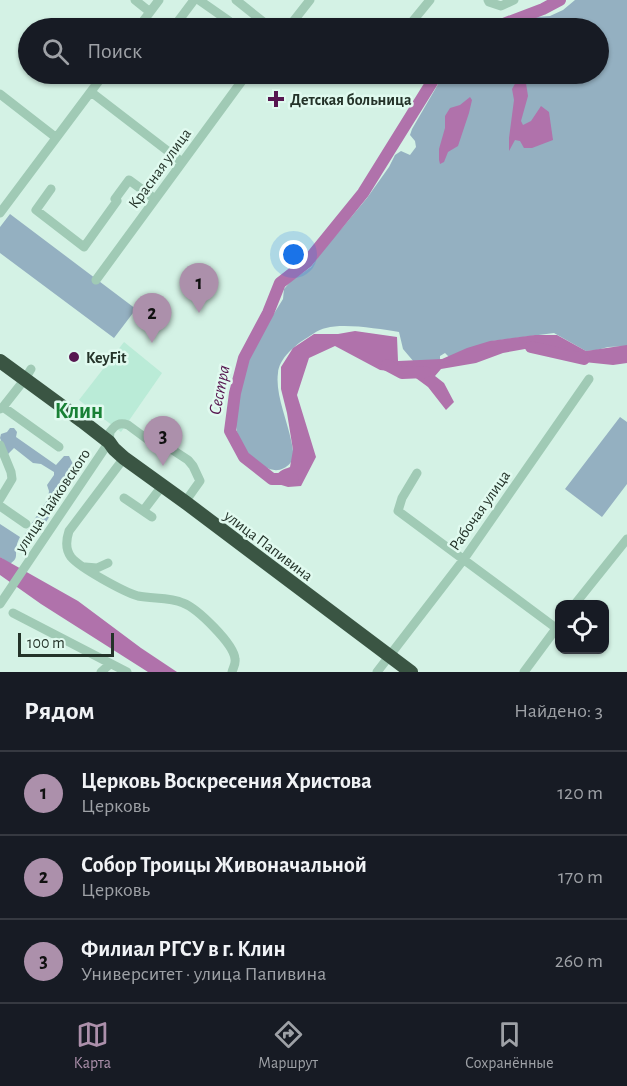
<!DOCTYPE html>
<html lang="ru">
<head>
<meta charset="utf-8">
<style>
  body { margin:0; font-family:"Alegreya Sans",sans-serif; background:#20242c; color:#f1f3f6 }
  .controls { position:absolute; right:18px; bottom:18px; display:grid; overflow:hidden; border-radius:12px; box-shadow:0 2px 4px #0004 }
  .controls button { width:54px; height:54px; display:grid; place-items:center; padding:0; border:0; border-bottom:2px solid #363941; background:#171b24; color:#f1f3f6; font:30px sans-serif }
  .scale { position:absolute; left:18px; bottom:15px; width:96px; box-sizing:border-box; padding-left:6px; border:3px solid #243329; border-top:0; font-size:16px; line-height:21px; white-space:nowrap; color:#243329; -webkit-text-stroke:4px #e0faef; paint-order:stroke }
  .you { position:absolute; left:294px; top:255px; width:21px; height:21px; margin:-15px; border:4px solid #fff; border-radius:50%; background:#1a73e8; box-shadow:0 0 0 9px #1a73e833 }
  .badge { display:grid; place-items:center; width:39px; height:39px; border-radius:50%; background:#ac90ab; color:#111; font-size:20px; font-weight:700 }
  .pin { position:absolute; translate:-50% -50px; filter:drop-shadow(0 2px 3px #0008) }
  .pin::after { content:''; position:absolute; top:32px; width:21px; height:18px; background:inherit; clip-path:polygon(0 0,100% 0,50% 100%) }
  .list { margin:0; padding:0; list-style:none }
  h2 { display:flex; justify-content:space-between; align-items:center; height:78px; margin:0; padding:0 24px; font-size:26px }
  h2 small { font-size:20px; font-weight:400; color:#9ea1a6 }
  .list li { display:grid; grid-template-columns:39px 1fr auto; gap:18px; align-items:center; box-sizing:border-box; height:84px; padding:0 24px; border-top:2px solid #363941 }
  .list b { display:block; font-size:22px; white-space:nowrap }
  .list p { margin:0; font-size:20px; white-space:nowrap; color:#9ea1a6 }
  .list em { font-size:20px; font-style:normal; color:#9ea1a6 }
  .icon { flex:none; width:33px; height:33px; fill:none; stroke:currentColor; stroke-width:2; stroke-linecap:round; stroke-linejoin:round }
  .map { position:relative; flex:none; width:627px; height:672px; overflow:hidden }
  .search { position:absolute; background:#171b24; box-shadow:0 2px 4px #0004; left:18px; right:18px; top:18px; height:66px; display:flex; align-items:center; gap:15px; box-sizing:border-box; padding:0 21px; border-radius:33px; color:#9ea1a6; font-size:22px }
  .sheet { height:330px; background:#171b24 }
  nav { display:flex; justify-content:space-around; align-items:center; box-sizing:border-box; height:84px; border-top:2px solid #363941; background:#171b24; font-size:16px; color:#9ea1a6 }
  nav a { display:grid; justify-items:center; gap:3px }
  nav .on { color:#ac90ab }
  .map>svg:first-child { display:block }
  .green { fill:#94b0c1 }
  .plaza { fill:#baebd7 }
  .water { fill:#b072ab }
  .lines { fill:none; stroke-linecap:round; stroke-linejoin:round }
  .river { stroke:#b072ab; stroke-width:12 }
  .minor { stroke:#a0cab5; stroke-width:9 }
  .highway { stroke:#3a5543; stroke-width:14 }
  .poi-dot { fill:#571750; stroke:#e0faef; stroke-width:2 }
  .labels { text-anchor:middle; stroke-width:5; stroke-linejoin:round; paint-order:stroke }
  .poi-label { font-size:16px; font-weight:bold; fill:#243329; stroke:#e0faef; text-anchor:start }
  .street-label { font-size:16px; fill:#243329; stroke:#e0faef }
  .water-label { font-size:18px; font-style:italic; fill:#571750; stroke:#e0faef }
  .district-label { font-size:22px; font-weight:bold; fill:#188135; stroke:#e0faef }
</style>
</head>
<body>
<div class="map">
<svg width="627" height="672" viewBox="0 0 627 672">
  <rect width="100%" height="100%" fill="#d4f2e5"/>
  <path class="green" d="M575,0H627V346L608,347L597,350L586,351L554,333L492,341L449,357L445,353L440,356V363L414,362L403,349L399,332C379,329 345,323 326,328C318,329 309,337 302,341C292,348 279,360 278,373C275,393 287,420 291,440C292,445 294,453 293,458C292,462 287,467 284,468C273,474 263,466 255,460C231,439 234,418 239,389C242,378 245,364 250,354C260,335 272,317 283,299L284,289L291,281L311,267L326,246L342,228L367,198L389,167L395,155L401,151L410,155L416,147L415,141L410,135L412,129L444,74H598V28H511L536,17L550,16L563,10Z
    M10,214L136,309L114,338L0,253V227Z
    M620,417L627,422V484L602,517L565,489Z
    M10,428H14L17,432L16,437L56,465L64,456H69L76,470V476L27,551L24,549L23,540L24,535L48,499L49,491L47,485L54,475V472L41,464L33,463L14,448L7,455L0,438L1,434L7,432Z
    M0,524L20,537C18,541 16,545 16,550C16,557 17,559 10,564L0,557Z"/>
  <path class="plaza" d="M124,342L162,373L121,432L79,400Z"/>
  <path class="water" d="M517,80L526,83L528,96L521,121L523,125L531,121L541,106L549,112L553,140L532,148H524L520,141L515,140L509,151V138L514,100L512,89Z
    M470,97L472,100L469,113L458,146L448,152L444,162L440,164L439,160V149L445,128V116L450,108L460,105Z
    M355,331L397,337L398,361L442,359L467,348L490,341L535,335H557L586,351L627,345V363L613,365L584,362L565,352L525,349L503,353L476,363L441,369L435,376L444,383L454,402L446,410L428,387L409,373L380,370L335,346L309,358L297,395L316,457L301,486L288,487L278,484C272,473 282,470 290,467L293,450L287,413L281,389V367L293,348L314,334H338Z
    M0,557L78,601L141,648L177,672H148L41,604L0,575Z"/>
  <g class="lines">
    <path class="river" d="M493,28L543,9L560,0
      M531,347L584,359
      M387,365L402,373L425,372
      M293,479H272L244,457L230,431L235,393L244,358L268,313L280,283L307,262L363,193L437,74"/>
    <path class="minor" d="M135,0L150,12
      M199,0L229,21
      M236,0L271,28
      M488,0L489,2L501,6L514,0
      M138,28L159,0
      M173,28L194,0
      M288,28L310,0
      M407,28L430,0
      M329,74L355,77H370L373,74
      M91,92L182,162
      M0,94L54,136
      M51,189L36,210L84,247L117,201L115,199L129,180L155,199
      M0,213L104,74
      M96,280L247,74
      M3,407L59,447
      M0,409L3,407L25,379L31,369
      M0,445L11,472L12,479L0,499
      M124,458L69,531C66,540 65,549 71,557C80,568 124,592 138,596C153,599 170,597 183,603C197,608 234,644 235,659C236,664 233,668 232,672
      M417,473L402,498L398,511L556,628
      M124,498L152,517
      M0,506L26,524
      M143,511L162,486
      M85,567L97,568L108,563
      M0,604L109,442L110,432C115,425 119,422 128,425L151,442L162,443L188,460L193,466L200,481L185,502
      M575,604L627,539
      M13,613L127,672
      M101,672L110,664
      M377,672L464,559L589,379
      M524,672L558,626"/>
    <path class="highway" d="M0,361L82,421L109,442L114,449L124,458L185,502L411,672"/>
  </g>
  <g class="poi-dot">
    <path d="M273 90h6v6h6v6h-6v6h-6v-6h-6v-6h6z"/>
    <circle cx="74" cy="357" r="6"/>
  </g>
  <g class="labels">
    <g class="poi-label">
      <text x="290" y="105">Детская больница</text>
      <text x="86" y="363">KeyFit</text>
    </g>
    <g class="street-label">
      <text transform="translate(159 168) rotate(-54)" y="6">Красная улица</text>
      <text transform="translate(52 500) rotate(-56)" y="6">улица Чайковского</text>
      <text transform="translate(479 510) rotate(-55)" y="6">Рабочая улица</text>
      <text transform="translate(269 545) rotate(37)" y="6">улица Папивина</text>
    </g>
    <g class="water-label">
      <text transform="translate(219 390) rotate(-79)" y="6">Сестра</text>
    </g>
    <g class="district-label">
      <text x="79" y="418">Клин</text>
    </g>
  </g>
</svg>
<div class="controls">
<button><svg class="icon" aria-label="locate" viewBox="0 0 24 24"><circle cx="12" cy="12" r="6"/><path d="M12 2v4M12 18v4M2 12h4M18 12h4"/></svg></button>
</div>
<div class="scale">100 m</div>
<div class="you"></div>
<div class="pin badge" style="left:199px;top:313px">1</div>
<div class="pin badge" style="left:152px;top:343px">2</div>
<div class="pin badge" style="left:163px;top:466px">3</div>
<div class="search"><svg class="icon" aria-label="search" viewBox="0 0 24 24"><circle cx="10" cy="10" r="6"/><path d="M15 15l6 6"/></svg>Поиск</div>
</div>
<section class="sheet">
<h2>Рядом<small>Найдено: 3</small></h2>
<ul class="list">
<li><span class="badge">1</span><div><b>Церковь Воскресения Христова</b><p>Церковь</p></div><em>120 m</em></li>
<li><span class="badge">2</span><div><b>Собор Троицы Живоначальной</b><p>Церковь</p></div><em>170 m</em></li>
<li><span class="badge">3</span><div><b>Филиал РГСУ в г. Клин</b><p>Университет · улица Папивина</p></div><em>260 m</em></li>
</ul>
</section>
<nav>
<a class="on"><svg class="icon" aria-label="map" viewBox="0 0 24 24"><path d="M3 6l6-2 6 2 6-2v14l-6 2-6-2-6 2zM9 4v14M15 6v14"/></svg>Карта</a>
<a><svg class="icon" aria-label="directions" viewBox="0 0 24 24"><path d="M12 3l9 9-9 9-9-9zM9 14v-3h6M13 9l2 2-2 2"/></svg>Маршрут</a>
<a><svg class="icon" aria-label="saved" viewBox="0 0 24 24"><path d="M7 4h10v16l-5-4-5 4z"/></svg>Сохранённые</a>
</nav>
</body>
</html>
